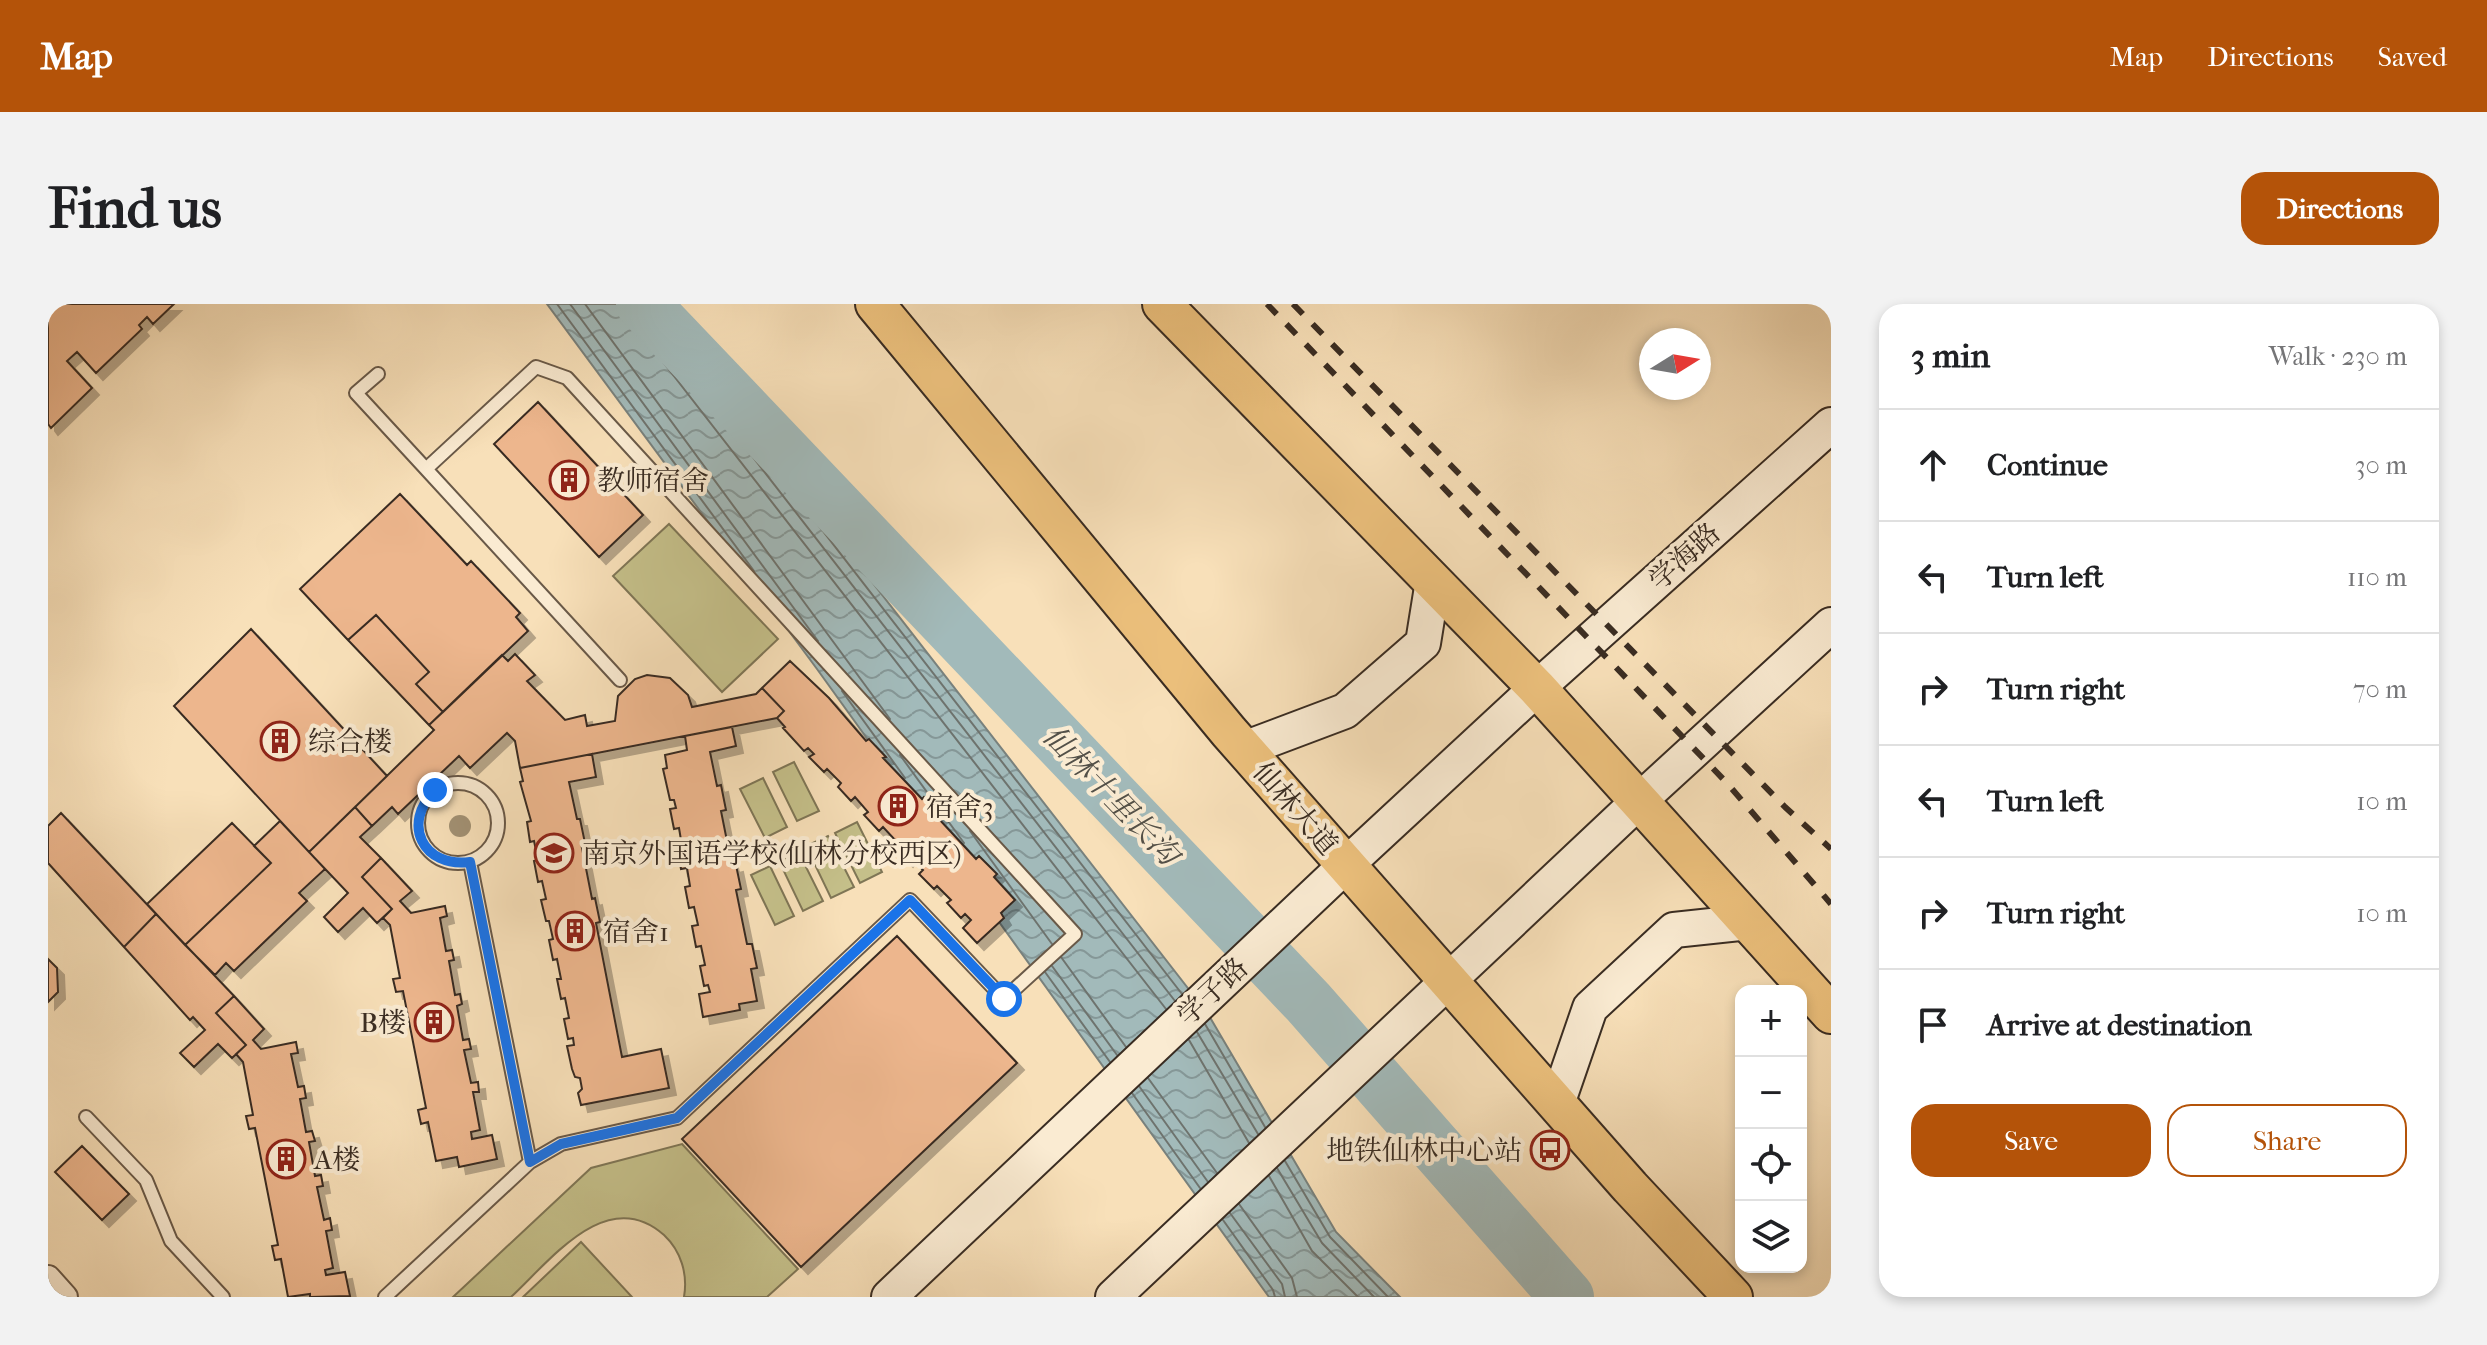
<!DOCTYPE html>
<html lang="en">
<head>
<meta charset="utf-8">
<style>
  body { margin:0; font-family:"IM FELL French Canon","Noto Serif SC",serif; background:#f2f2f2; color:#202124 }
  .controls { position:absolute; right:24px; bottom:24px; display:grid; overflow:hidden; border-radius:16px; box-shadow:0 4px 12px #0003 }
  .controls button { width:72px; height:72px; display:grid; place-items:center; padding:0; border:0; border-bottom:2px solid #e0e0e0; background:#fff; color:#202124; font:40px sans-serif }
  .compass { position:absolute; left:1591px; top:24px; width:72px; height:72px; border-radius:50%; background:#fff; box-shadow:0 4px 12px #0003; rotate:79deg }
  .stop { position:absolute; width:24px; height:24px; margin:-18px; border:6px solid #1a73e8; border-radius:50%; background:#fff }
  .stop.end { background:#1a73e8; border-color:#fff; box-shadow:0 2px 8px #0008 }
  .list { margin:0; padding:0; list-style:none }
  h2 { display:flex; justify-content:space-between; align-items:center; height:104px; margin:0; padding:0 32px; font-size:34px }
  h2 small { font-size:26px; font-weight:400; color:#757577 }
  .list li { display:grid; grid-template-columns:52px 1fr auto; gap:24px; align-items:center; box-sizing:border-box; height:112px; padding:0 32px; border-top:2px solid #e0e0e0 }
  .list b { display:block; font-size:30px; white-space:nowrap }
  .list em { font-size:26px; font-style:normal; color:#757577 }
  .actions { display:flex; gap:16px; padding:24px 32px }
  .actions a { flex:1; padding:18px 0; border:2px solid #b45309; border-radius:24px; text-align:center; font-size:28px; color:#b45309 }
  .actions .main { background:#b45309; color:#fff }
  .icon { flex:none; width:44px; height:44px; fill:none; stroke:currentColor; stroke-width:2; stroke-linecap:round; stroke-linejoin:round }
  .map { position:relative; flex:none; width:1783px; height:993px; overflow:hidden; border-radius:24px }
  header { display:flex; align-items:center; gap:48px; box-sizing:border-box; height:112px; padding:0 40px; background:#b45309; color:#fff }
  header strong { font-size:38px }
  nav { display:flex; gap:44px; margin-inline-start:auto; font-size:28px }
  .intro { display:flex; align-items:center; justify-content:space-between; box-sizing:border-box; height:192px; padding:0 48px }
  h1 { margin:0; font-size:56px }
  .button { padding:20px 36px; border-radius:24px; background:#b45309; color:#fff; font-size:28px; font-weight:700 }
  main { display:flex; gap:48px; padding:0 48px }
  aside { flex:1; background:#fff; border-radius:24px; box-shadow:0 4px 12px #0003 }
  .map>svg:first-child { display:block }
  .garden { fill:#c5c08a; stroke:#7f7656; stroke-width:2 }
  .water { fill:url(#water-waves); stroke:#78817d; stroke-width:2 }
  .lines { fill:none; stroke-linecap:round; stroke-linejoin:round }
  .shore { stroke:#6e736e; stroke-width:2 }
  .river { stroke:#a2baba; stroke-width:54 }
  .building { fill:#edb68d; stroke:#392c22; stroke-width:2; filter:url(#shadow) }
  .lane-casing { stroke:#695948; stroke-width:16 }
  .street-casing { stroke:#695948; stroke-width:28 }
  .secondary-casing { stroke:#392c22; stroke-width:38 }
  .primary-casing { stroke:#392c22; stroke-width:42 }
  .lane { stroke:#faebd2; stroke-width:12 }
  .street { stroke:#faebd2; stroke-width:24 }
  .secondary { stroke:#faebd2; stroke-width:34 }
  .primary { stroke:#ecc07c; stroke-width:38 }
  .rail { stroke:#392c22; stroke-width:6; stroke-dasharray:14 14; stroke-linecap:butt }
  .tree { fill:#a29174 }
  .route { stroke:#1a73e8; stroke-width:10 }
  .labels { text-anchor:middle; stroke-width:8; stroke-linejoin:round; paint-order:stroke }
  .poi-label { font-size:28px; fill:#392c22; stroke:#faebd2; text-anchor:start }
  .street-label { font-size:28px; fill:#392c22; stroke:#faebd2 }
  .water-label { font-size:30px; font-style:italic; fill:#535048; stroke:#faebd2 }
</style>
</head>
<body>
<header>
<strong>Map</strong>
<nav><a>Map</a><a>Directions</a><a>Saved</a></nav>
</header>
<div class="intro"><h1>Find us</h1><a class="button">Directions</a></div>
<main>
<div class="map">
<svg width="1783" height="993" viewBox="0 0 1783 993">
  <defs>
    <pattern id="water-waves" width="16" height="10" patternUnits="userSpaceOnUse" patternTransform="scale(2)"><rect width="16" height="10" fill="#a2baba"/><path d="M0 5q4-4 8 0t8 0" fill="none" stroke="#859797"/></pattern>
    <filter id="shadow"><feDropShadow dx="7" dy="7" stdDeviation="0" flood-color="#0004"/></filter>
  </defs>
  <rect width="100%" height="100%" fill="#f8e0b9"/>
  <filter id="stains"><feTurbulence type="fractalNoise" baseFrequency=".0025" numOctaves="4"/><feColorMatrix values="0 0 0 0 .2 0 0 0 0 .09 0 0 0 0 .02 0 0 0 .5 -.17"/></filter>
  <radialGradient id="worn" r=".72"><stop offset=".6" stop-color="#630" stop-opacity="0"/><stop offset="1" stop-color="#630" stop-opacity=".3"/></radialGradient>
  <path class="garden" d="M621,220L730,335L674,388L565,272Z
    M746,458L771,507L749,517L725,468Z
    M715,474L739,523L717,534L692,485Z
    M809,518L834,568L812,579L787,529Z
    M780,532L806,583L783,594L758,542Z
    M750,547L775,597L755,607L731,557Z
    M722,562L746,612L727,621L703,571Z
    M634,840L750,965L719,993H636C640,970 633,947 616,931C559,880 502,957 463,993H405L543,864Z
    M533,938L584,993H475Z"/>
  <path class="water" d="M499,0H608L1160,710L1288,928L1352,993H1221L769,365Z"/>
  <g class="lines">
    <path class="shore" d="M509,0L706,267
      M522,0L770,337
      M537,0L842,415
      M581,0L582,12L587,22L1118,705
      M593,0L597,14L1127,697
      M603,0L605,8L1134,690
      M794,387L857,474
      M852,451L916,539
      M922,527L1004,640
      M1013,653L1078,743
      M1004,662L1069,751
      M997,668L1062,758
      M1157,720L1217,823
      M1149,728L1210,830
      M1141,736L1201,839
      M1100,774L1169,869
      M1091,782L1160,878
      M1084,789L1152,884
      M1237,857L1282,933L1340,993
      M1229,864L1274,939L1326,993
      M1221,872L1264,947L1310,993
      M1191,900L1244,974L1249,993
      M1182,909L1234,980L1237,993
      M1175,916L1225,986L1227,993"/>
    <path class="river" d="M595,0L1260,698L1519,993"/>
  </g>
  <path class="building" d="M10,0H126L105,20L99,13L91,21L94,25L48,69L29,48L19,57L44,84L3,124L0,120V7Z
    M490,98L595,211L551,253L446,140Z
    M352,190L419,261L423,257L472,309L468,313L480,327L395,408L368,380L381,368L328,311L300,336L252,285Z
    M328,311L381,368L368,380L395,408L381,421L300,336Z
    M203,325L339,472L261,548L126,402Z
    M467,350L487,371L479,377L517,416L537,411L539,422L567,417L570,392L587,375L599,371L622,374L640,391L644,403L708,390L714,384L736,407L729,414L472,464L467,437L459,429L422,464L411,452L350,510L344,503L324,522L307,503L386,426L381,421L454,351L460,357Z
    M742,357L781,394L818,437L821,435L838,453L835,454L874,495L876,493L893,511L890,514L928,555L931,552L949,570L946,573L967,596L953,609L956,614L929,639L915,624L923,616L917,610L913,614L899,599L903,596L889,582L886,585L871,570L875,566L861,552L858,556L844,541L848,537L835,523L831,527L816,511L820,508L807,493L803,497L790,483L793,479L779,465L776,468L761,453L766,450L760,444L756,447L735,424L737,423L729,414L736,407L714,384Z
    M684,423L688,442L662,448L669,482L673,481L678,506L673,507L684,562L688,561L693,585L688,586L699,640H704L709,664L703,665L709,697L691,700L692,706L655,713L651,690L662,688L660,681L656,682L652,662L657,661L653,642L648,643L644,622L650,621L646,603L641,604L637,583L642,582L639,564L633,565L629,543L634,542L631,524L626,525L622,505L628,504L626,496H622L615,465L619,464L617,451L639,446L637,432Z
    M544,450L548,473L521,478L529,515H532L537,539H533L544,595L547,594L552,618L548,619L574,753L613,745L621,784L533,801L530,789L534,785L532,774L527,773L524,765L519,742L526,741L525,734L520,735L516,715L521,714L517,694L513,695L509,675H513L509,655L505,656L501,636L505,635L501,617H498L493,596L498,595L494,577L490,578L486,557L490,556L486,537L482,538L479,518L483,517L472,478L475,477L472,464Z
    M307,503L324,522L312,533L333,554L314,573L344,605L329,619L315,604L290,628L276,613L300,589L261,548Z
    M13,509L108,610L76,643L0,559V522Z
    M232,517L277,565L251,589L259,597L186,667L178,659L167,671L137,641L223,559L206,542Z
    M184,519L223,559L137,641L99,600Z
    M333,554L364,587L352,597L363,609L397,602L399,612L392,614L398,647L404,646L406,656L401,657L407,691L412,690L414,700L409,702L415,736L421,735L423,745L416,746L423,779L430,778L431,788H425L432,826L423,828L424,835L444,831L449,855L411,863L409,853L388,857L380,818L373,820L370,806L378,804L355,687L348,688L345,675L352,674L342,621L335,614L344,605L314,573Z
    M108,610L186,692L168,709L198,741L184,754L170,740L146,763L132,749L157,726L145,713L142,716L76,643Z
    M849,632L969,759L753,963L634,835Z
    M0,655L9,664L10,688L0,698Z
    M186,692L216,725L205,736L213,745L248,738L250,749L243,750L250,783L256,782L258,794L252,795L258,828L264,827L267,837L261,838L267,872L273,871L275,882L269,883L276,916L282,914L284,926L278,927L285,964L277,966L278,971L297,968L302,992L262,993V990L240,993L233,955L227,956L224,942L230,941L207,824L201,825L198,812L205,811L195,758L188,750L198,741L168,709Z
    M34,842L81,890L54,916L7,868Z"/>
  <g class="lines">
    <defs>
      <path id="lane" d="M330,70L308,89L378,165L488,63L519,74L1027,630L956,695L862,596L629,814L513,840L482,858
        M378,165L572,376
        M370 519a40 40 0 1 1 80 0a40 40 0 1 1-80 0Z
        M38,813L98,876L123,937L175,993
        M337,993L482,858L422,558"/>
      <path id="street" d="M0,974L17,993"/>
      <path id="secondary" d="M1196,445L1297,407L1375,339L1385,277
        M1509,800L1542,704L1626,626L1701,618
        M841,993L1298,561L1489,384L1783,121
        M1065,993L1591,497L1783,321"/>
      <path id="primary" d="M827,0L1181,428L1582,883L1685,993
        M1114,0L1489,384L1783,710"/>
    </defs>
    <use href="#lane" class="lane-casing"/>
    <use href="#street" class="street-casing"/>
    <use href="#secondary" class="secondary-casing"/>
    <use href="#primary" class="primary-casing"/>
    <use href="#lane" class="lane"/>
    <use href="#street" class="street"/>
    <use href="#secondary" class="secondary"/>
    <use href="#primary" class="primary"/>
    <path class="rail" d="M1219,0L1678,478L1783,600
      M1245,0L1737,503L1783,545"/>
  </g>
  <circle class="tree" cx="412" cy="522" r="11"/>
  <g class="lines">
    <path class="route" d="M387,486C353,520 375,564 422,558L482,858L513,840L629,814L862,596L956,695"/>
  </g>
  <defs>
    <symbol id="building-ring" viewBox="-11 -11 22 22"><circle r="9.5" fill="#faebd2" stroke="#8f2418" stroke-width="1.5"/><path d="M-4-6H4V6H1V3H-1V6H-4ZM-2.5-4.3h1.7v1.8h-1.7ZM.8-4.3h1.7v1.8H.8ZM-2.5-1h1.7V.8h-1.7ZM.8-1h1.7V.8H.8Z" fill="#8f2418"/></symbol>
    <symbol id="school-ring" viewBox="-11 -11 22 22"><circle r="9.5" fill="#faebd2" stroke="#8f2418" stroke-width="1.5"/><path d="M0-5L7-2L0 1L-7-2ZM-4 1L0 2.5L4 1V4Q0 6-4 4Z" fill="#8f2418"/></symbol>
    <symbol id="bus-ring" viewBox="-11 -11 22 22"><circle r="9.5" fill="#faebd2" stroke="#8f2418" stroke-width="1.5"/><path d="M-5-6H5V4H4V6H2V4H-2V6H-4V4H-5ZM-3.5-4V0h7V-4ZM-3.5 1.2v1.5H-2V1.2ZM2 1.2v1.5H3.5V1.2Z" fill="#8f2418"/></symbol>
  </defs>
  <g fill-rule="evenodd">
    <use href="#building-ring" x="499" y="154" width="44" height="44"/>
    <use href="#building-ring" x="210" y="415" width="44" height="44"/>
    <use href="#building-ring" x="828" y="480" width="44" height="44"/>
    <use href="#school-ring" x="484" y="527" width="44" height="44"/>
    <use href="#building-ring" x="505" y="605" width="44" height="44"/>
    <use href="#building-ring" x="364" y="696" width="44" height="44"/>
    <use href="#bus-ring" x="1480" y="824" width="44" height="44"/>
    <use href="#building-ring" x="216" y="833" width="44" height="44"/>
  </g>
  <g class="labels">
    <g class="poi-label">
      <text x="549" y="186">教师宿舍</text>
      <text x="260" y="447">综合楼</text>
      <text x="878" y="512">宿舍3</text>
      <text x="534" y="559">南京外国语学校(仙林分校西区)</text>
      <text x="555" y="637">宿舍1</text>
      <text x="358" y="728" text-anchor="end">B楼</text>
      <text x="1474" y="856" text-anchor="end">地铁仙林中心站</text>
      <text x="266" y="865">A楼</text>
    </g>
    <g class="street-label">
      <text transform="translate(1636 252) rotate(-42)" y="10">学海路</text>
      <text transform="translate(1248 504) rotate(49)" y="10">仙林大道</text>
      <text transform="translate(1164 687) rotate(-43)" y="10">学子路</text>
    </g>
    <g class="water-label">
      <text transform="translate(1063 491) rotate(46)" y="10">仙林十里长沟</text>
    </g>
  </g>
  <rect width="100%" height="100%" filter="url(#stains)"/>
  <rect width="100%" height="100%" fill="url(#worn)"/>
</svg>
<div class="controls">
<button>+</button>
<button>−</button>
<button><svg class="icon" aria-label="locate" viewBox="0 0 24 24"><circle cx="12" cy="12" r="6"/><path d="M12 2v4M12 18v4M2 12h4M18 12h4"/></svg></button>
<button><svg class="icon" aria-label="layers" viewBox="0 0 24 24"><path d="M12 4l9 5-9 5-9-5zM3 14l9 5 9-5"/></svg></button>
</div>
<svg class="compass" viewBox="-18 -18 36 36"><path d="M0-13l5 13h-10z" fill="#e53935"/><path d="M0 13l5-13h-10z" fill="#757577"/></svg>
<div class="stop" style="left:956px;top:695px"></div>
<div class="stop end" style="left:387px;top:486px"></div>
</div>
<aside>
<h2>3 min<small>Walk · 230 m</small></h2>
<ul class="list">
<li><svg class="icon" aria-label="ahead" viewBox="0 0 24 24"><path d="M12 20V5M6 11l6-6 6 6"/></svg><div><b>Continue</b></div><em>30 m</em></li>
<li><svg class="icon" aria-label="left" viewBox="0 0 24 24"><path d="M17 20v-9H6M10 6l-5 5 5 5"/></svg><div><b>Turn left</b></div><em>110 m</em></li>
<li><svg class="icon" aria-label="right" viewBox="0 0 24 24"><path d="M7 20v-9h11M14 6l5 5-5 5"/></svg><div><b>Turn right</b></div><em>70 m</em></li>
<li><svg class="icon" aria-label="left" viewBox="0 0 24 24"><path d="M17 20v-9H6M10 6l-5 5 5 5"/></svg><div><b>Turn left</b></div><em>10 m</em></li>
<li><svg class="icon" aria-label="right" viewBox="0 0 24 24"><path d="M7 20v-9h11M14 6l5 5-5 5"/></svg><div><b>Turn right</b></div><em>10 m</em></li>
<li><svg class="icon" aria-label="arrive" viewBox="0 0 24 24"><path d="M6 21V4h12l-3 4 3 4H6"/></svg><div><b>Arrive at destination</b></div></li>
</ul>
<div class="actions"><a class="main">Save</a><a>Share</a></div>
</aside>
</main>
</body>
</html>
